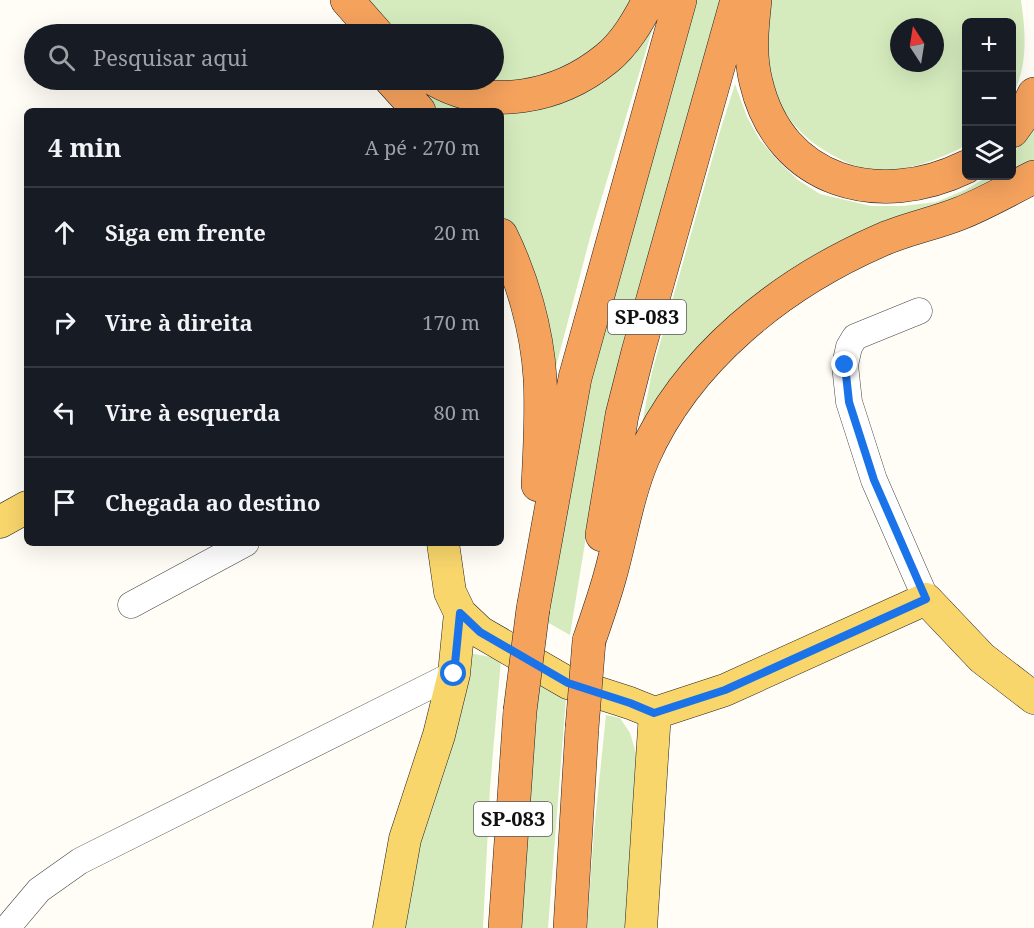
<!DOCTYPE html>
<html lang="pt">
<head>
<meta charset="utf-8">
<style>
  body { margin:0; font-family:"Noto Serif",serif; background:#242831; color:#f1f3f6 }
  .controls { position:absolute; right:18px; top:18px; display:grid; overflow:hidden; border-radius:9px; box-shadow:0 6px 24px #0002 }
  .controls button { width:54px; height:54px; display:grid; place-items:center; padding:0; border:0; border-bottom:2px solid #363941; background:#171b24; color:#f1f3f6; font:30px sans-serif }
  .compass { position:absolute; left:890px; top:18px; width:54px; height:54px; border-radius:50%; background:#171b24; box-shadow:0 6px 24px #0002; rotate:348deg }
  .stop { position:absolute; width:18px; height:18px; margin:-14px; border:4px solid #1a73e8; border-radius:50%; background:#fff }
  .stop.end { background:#1a73e8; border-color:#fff; box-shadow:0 2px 6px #0008 }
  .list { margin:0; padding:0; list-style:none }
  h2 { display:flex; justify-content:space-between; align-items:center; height:78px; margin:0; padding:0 24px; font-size:26px }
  h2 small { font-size:20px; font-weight:400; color:#9ea1a6 }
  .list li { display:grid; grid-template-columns:39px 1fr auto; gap:18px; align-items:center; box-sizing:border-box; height:90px; padding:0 24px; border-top:2px solid #363941 }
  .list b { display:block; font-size:22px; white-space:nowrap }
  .list em { font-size:20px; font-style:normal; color:#9ea1a6 }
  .icon { flex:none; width:33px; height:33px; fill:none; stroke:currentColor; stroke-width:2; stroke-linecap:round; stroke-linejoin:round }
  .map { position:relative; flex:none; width:1034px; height:928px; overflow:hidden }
  .search { position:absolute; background:#171b24; box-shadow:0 6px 24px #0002; left:24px; top:24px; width:480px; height:66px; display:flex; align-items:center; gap:15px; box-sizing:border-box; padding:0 21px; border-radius:33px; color:#9ea1a6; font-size:22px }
  .panel { position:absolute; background:#171b24; box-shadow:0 6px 24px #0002; left:24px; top:108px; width:480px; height:438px; border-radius:9px }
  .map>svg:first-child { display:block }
  .green { fill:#d5ebbd; fill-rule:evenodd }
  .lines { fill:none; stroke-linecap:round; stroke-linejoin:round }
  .minor-casing { stroke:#444; stroke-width:27 }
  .major-casing { stroke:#222; stroke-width:33 }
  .highway-casing { stroke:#222; stroke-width:34 }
  .minor { stroke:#fff; stroke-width:26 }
  .major { stroke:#f9d66b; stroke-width:32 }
  .highway { stroke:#f5a25d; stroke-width:33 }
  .highway-bridge-casing { stroke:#222; stroke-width:34; stroke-linecap:butt }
  .highway-bridge { stroke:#f5a25d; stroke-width:33 }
  .route { stroke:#1a73e8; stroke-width:8 }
  .labels { text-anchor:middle; stroke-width:6; stroke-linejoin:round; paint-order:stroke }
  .shield { fill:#fff; stroke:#585858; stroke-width:1.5 }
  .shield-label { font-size:20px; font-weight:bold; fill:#111 }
</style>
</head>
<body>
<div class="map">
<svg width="1034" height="928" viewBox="0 0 1034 928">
  <rect width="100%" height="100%" fill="#fffdf5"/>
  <path class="green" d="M366,0H636L599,49L530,83L466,80H494V34H397Z
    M693,0H723L598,463L570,635L547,622L588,374Z
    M772,0H1021C1026,34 1028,66 1012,97V22H966V145C939,160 911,170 879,171C856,171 818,149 802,133C788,119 774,97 769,78C762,53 769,25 772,0ZM899,27H935V63H899Z
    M654,24L592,230L554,374L510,233L501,215V111H431L404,80H413L447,97L479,106Z
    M735,84L747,117L760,140L778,161L798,180L820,194L871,206H903L936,202L965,190L989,176H1007L967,196L890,223L641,429L652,372L721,128Z
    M1034,126V162L1012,173V155Z
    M464,652L501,659L490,788L483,928H402L411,855Z
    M538,685L566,697L548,928H515Z
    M606,715L620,718L630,733L636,753L627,928H587L594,831Z"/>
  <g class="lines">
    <defs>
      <path id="minor" d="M919,311L855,337L849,347L845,365L849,402L874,480L926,599
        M131,605L246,543
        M7,928L39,890L80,861L454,674"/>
      <path id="major" d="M0,522L27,507
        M443,543L450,592L460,613L480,632L568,683L630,703L655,713L725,690L926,599L982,658L1034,698
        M389,928L405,839L439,735L454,674L460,613
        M641,928L655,713"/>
      <path id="highway" d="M347,0L377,34
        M755,0C752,27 749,55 756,82C780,184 880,209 966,167
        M391,80L419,111
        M435,80C490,111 558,98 606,59C625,44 638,21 649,0
        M1012,131L1025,113L1034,94
        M501,235C522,278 537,329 540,378C542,413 540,449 538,485
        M602,535L622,415L638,352L737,0
        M533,609L575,378L680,0
        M589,641C596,620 604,598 610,576C621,537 627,496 643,458C687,358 781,284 879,241C905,229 934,224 961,213C986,203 1010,189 1034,177
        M505,928L520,711
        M570,928L582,728"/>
    </defs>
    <use href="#minor" class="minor-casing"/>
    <use href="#major" class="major-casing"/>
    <use href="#highway" class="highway-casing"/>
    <use href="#minor" class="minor"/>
    <use href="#major" class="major"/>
    <use href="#highway" class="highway"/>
    <defs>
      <path id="highway-bridge" d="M520,711L533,609
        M582,728L589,641"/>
    </defs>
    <use href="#highway-bridge" class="highway-bridge-casing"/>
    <use href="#highway-bridge" class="highway-bridge"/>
  </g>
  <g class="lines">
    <path class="route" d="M454,674L460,613L480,632L568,683L630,703L654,713L725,690L926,599L874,480L849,402L845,365"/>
  </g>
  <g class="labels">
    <g class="shield">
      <rect x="608" y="300" width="78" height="34" rx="4.5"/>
      <rect x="474" y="802" width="78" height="34" rx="4.5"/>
    </g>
    <g class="shield-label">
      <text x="647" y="324">SP-083</text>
      <text x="513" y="826">SP-083</text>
    </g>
  </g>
</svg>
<div class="controls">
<button>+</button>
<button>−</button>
<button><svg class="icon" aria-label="layers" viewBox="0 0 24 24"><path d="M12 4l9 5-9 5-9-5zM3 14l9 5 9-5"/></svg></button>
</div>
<svg class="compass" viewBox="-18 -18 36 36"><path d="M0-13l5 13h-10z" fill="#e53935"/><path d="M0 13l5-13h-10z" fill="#9ea1a6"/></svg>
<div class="stop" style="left:454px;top:674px"></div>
<div class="stop end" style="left:845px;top:365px"></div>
<div class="search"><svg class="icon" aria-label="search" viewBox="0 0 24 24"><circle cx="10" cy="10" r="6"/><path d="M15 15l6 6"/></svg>Pesquisar aqui</div>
<section class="panel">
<h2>4 min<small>A pé · 270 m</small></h2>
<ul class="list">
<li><svg class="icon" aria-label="ahead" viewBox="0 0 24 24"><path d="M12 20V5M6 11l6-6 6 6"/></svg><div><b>Siga em frente</b></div><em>20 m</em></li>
<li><svg class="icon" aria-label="right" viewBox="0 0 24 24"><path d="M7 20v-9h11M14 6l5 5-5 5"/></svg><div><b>Vire à direita</b></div><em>170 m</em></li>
<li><svg class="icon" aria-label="left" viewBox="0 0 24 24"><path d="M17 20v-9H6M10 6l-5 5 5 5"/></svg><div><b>Vire à esquerda</b></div><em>80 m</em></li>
<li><svg class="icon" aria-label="arrive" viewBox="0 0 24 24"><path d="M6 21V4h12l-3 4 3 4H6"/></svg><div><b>Chegada ao destino</b></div></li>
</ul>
</section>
</div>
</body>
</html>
